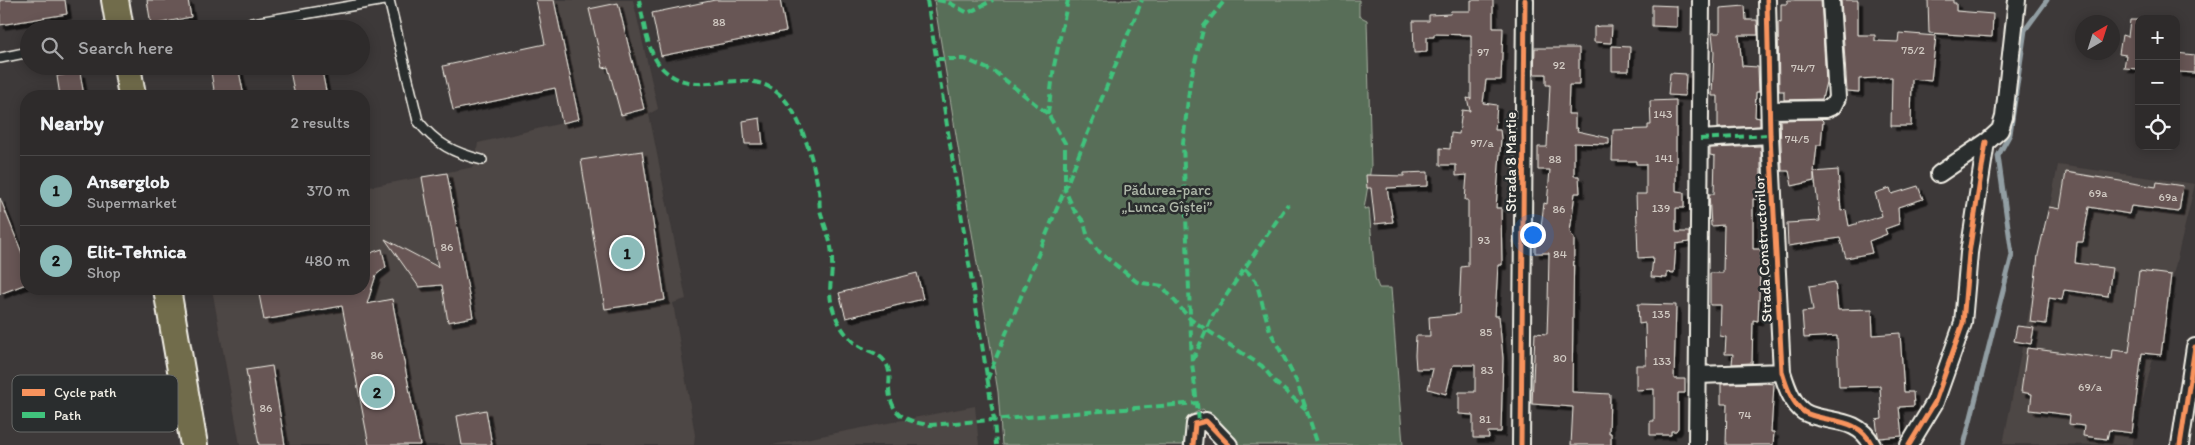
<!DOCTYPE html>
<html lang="en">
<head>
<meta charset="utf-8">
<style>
  body { margin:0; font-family:Itim,sans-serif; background:#363333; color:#f1f3f6 }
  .controls { position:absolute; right:15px; top:15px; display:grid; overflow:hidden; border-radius:10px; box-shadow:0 2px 12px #0003 }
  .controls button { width:45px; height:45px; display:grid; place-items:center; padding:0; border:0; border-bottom:1px solid #494747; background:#2e2b2b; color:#f1f3f6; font:25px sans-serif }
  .compass { position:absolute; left:2075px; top:15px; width:45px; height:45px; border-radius:50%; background:#2e2b2b; box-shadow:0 2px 12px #0003; rotate:39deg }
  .you { position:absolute; left:1532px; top:234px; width:18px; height:18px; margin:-12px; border:4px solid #fff; border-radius:50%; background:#1a73e8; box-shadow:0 0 0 8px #1a73e833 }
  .badge { display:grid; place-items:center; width:32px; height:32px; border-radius:50%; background:#8bbbb9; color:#111; font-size:16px; font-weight:700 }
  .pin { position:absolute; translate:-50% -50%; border:2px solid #fff; box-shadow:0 1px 5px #0006 }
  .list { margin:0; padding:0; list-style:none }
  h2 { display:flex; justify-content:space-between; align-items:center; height:65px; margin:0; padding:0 20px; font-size:21px }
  h2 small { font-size:16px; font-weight:400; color:#a7a7a9 }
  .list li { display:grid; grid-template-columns:32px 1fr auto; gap:15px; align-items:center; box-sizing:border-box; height:70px; padding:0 20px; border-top:1px solid #494747 }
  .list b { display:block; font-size:19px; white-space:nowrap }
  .list p { margin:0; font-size:16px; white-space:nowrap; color:#a7a7a9 }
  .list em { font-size:16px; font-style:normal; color:#a7a7a9 }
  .icon { flex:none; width:28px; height:28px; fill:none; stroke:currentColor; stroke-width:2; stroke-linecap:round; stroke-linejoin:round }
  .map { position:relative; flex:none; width:2195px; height:445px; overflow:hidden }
  .search { position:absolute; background:#2e2b2b; box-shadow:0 2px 12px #0003; left:20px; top:20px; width:350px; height:55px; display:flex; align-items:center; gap:12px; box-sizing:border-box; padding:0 18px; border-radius:28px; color:#a7a7a9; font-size:19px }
  .panel { position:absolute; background:#2e2b2b; box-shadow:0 2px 12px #0003; left:20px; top:90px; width:350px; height:205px; border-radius:20px }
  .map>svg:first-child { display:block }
  .built { fill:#4d4644 }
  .green { fill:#596e59; stroke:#a6b0a0 }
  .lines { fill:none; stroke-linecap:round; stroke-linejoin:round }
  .stream { stroke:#929ea3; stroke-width:5 }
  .building { fill:#685654; stroke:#f4f1e8; filter:url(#shadow) }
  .lane-casing { stroke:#f4f1e8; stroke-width:12 }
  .street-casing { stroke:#f4f1e8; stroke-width:20 }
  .primary-casing { stroke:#f4f1e8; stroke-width:30 }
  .lane { stroke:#2a2d2e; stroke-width:9 }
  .street { stroke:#2a2d2e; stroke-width:16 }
  .primary { stroke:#716c4b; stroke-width:26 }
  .quiet { stroke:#40c37c; stroke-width:4; stroke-dasharray:8 4; stroke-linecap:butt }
  .cycleway-casing { stroke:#2a2d2e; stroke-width:8 }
  .cycleway { stroke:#f8935d; stroke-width:5 }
  .labels { text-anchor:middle; stroke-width:5; stroke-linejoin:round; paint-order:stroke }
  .number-label { font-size:12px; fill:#d1cac3 }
  .street-label { font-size:15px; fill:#f4f1e8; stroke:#2a2d2e }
  .park-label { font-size:15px; fill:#aeb6a8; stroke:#2a2d2e }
  .key { fill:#2a2d2e; stroke:#676866; stroke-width:1 }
  .key-label { font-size:14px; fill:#f4f1e8 }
</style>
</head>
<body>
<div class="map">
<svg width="2195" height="445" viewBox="0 0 2195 445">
  <defs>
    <filter id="shadow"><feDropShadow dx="4.5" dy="4.5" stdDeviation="0" flood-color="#0009"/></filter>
  </defs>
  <rect width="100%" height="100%" fill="#3d3939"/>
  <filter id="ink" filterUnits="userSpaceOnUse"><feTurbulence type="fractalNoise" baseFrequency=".02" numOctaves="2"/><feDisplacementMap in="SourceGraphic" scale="10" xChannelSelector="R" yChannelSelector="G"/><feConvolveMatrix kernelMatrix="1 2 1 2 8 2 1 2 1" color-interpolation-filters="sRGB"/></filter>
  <g filter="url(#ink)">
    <path class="built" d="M554,0H633L658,109L649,114L686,299L673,303L695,435L694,445H240L212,289H364V188L474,167L478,143L579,119Z
      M2058,165L2195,184L2132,445L2003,444Z
      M975,406L979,445H771L795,441Z"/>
    <path class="green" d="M934,0H1359V16L1367,20L1371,167L1364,209L1369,208L1375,278L1379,288H1391L1403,445H1238L1203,409L1189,416L1188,445H1002L998,392Z"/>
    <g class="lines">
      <path class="stream" d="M1964,445L2012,255L1998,156L2010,134L2025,30L2047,0"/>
    </g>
    <path class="building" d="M0,0H65L67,14L0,25Z
      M147,0H188L191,17L151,25Z
      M536,0H554L579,119L562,123L555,88L453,110L443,66L545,44Z
      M715,0H780L786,31L661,56L652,13Z
      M1471,0H1493V28H1503L1501,80H1486L1483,103L1497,105L1495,130H1500L1501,138L1496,208H1501L1502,265H1498L1495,316H1499L1503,358L1501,432H1488L1489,438H1473V415L1459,414V392H1475V365H1453L1446,394L1428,389L1433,369H1416L1415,355L1416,336H1430L1429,317L1459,314L1461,267L1468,266V200H1465L1467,175L1456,176V165H1440V148L1450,149L1451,133L1459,134L1462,110L1470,111L1467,98L1471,99V35L1434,34V37H1427V52L1414,53L1413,21H1429V15L1450,14L1451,11H1471Z
      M1787,0H1821L1826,82L1822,99L1784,100V91H1779L1778,22L1781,23V4H1787Z
      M1841,0H1858V35H1875V41L1898,42L1899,33L1936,36L1931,81L1912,79L1911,126H1891L1892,77L1859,79V92L1847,91Z
      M1928,0H1953V3H1956V11L1993,14L1992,37L1929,33Z
      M618,3L644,109L621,115L608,67L603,68L589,9Z
      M1652,5L1677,6V27L1652,26Z
      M1745,6L1746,20H1757L1758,35H1739L1742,66L1758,67L1759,92H1756L1755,117L1760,118V126L1718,128V96H1712L1714,52L1712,33H1720V8Z
      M2130,20H2139V69L2124,68L2126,55L2119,54L2122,35L2128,37Z
      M1600,26H1612L1611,43L1594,42V27Z
      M1612,46L1630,47L1629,71H1612Z
      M1535,48H1579V85H1569L1568,114H1575V128H1578L1577,131L1609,138V144L1574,143V176H1579L1580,193H1575L1570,232L1574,239L1572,392L1610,394L1609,433H1611V445H1571L1573,407L1532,404L1535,333L1547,334L1548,304L1549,253H1535V227H1541L1544,203L1547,204L1550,170H1538V147H1547L1550,85H1546V74H1534Z
      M2176,53L2195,55V73L2178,72Z
      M210,66H238L244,96H215Z
      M289,66H321L327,96H295Z
      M80,72L84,96H60L57,76Z
      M1670,73L1686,74L1685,96L1668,95Z
      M1676,100V191L1684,192V208H1676V232H1689V242L1676,244L1674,273L1667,272V278L1651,277L1653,257L1638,258L1636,194H1646V164H1636V161H1612L1613,130L1648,129V125H1651L1650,101Z
      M760,118L763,144H745L743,121Z
      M1821,119L1823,121L1821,145H1817L1814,172L1838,170L1841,211L1846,210L1849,226L1882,216L1875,193L1890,188L1892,194L1918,186L1923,199L1898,207L1899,224L1885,229L1887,234L1869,241L1872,253L1846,258L1840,238L1788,246L1787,223L1820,221L1814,173V181L1792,186L1789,171H1782L1780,120Z
      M1761,146V199H1753V249H1761L1758,321L1753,320L1752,363L1732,364L1733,354H1725L1726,337L1720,336L1721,305H1710V273H1723L1724,225L1711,226L1709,194H1714L1715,156L1710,155V148Z
      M642,151L665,300L605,309L581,160Z
      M1428,172V186L1387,188L1393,222L1375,224L1371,188H1367L1366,175L1404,176V173Z
      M2066,172L2156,187L2157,182L2183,186L2179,212L2131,206L2129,214L2089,207L2083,242H2077L2075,263L2112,268L2108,296L2064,290L2062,300L2049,298L2046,324L2030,322L2038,255L2049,207L2060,209Z
      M447,173L473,317L448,322L442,285L419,287L385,239L438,267L422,177Z
      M0,198L26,263V284L0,294Z
      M382,249L386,267L376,275L367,304L392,299L420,445H369L342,306L264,320L258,289H364V261L373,252Z
      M2139,271L2171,275L2161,355L2142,353L2132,433L2109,430L2107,439L2083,436L2084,426L2069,424L2070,415L2030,410L2032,394L2021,392L2027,348L2112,359L2113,350L2129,352Z
      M917,273L923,299L846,318L839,293Z
      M1835,282L1838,310L1872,309L1873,335L1900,333L1904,392H1913L1914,406L1899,407L1902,436L1879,438L1878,435L1876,420L1882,419L1880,386L1839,387L1837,336L1804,338L1802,312L1813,311L1809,286Z
      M1638,304L1676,305L1674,379H1685V393H1678V428L1676,431H1671V435H1650V421H1654V389L1636,390V365H1646L1645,323L1639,324Z
      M2017,326L2034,328L2031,344L2014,341Z
      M272,366L285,445H259L246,370Z
      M1764,383L1774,384L1771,432H1774L1773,445H1726L1727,404H1721V384Z
      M486,410L492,445H462L457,416Z"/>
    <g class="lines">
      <defs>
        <path id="lane" d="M389,0L418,121C436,144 454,153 482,160
          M218,29L385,0
          M0,58L29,52"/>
        <path id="street" d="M1767,0L1770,135L1782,372C1786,385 1792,404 1804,412C1824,424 1858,415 1872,445
          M1770,110L1826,109L1833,106L1837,98L1831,0
          M1700,139L1770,135
          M1939,174L1989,140L2000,130L2004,117L2017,0
          M1698,375L1782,372
          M1193,445L1195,424L1206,421L1229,445
          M1521,445L1525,0
          M1697,445L1701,0
          M1909,445L1935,402L1963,323L1969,253L1986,142
          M2180,445L2195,347"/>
        <path id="primary" d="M115,0L120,29
          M127,66L132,96
          M167,289L194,445"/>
      </defs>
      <use href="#lane" class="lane-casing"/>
      <use href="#street" class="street-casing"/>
      <use href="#primary" class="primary-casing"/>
      <use href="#lane" class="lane"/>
      <use href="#street" class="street"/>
      <use href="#primary" class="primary"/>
      <path class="quiet" d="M639,0C644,21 646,51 662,68C705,112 769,36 804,136C811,153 815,172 819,191C820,197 819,203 820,210C824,225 832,241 832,258C833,282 825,292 836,317C840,327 849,340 859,346C869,352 881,353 887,365C891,374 889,381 889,390C891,415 907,422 930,425L1197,403
        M927,0L994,420L996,445
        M937,0L948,2L968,13L993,0
        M936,59H965L995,72L1048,114L1065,143V190L1074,210L1084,222L1088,238L1097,250L1137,282L1162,286L1190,319L1262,366L1277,384L1306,409
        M1048,114L1054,66L1068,0
        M1700,139L1770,135
        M1245,269L1256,281L1270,331L1297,382L1318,445
        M1193,360L1213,315L1288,204
        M987,380L1142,0
        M1199,421L1192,363L1183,143L1190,82L1204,26L1225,0"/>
      <defs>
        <path id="cycleway" d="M1767,0L1770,135L1782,372C1786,385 1792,404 1804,412C1824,424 1858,415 1872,445
          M1193,445L1195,424L1206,421L1229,445
          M1521,445L1525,0
          M1909,445L1935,402L1963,323L1969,253L1986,142
          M2180,445L2195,347"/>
      </defs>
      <use href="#cycleway" class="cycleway-casing"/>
      <use href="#cycleway" class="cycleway"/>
    </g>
  </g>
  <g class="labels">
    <g class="number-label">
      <text x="719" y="26">88</text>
      <text x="1913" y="54">75/2</text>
      <text x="1483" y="56">97</text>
      <text x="1559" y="69">92</text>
      <text x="1803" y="72">74/7</text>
      <text x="1663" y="118">143</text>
      <text x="1797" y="143">74/5</text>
      <text x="1482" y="147">97/a</text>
      <text x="1664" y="162">141</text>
      <text x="1555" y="163">88</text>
      <text x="2098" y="197">69a</text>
      <text x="2168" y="201">69a</text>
      <text x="1661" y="212">139</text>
      <text x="1559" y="213">86</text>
      <text x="1484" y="244">93</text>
      <text x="447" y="251">86</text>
      <text x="1560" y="258">84</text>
      <text x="1661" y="318">135</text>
      <text x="1486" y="336">85</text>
      <text x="377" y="359">86</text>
      <text x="1560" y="362">80</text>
      <text x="1662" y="365">133</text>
      <text x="1487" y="374">83</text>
      <text x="2090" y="391">69/a</text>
      <text x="266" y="412">86</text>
      <text x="1745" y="419">74</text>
      <text x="1485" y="423">81</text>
    </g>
    <g class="street-label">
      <text transform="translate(1511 162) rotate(-90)" y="5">Strada 8 Martie</text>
      <text transform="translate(1763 249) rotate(-93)" y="5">Strada Constructorilor</text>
    </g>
    <g class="park-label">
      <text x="1167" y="195">Pădurea-parc<tspan x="1167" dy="17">„Lunca Gîștei”</tspan></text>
    </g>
  </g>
  <rect x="12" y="375" width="166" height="57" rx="8" class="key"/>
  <rect x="22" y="389" width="23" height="7" fill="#f8935d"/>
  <rect x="22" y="412" width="23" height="6" fill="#40c37c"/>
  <g class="key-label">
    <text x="54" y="397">Cycle path</text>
    <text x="54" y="420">Path</text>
  </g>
</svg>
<div class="controls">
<button>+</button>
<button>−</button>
<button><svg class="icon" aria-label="locate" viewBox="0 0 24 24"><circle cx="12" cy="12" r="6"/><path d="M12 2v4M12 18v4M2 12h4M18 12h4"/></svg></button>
</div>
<svg class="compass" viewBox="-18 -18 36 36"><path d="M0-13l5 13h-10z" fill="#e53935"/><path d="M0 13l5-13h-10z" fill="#a7a7a9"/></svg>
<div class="you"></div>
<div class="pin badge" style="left:627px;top:253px">1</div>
<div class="pin badge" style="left:377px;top:392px">2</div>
<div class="search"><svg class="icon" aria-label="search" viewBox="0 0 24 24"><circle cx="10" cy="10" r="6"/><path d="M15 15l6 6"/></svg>Search here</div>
<section class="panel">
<h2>Nearby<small>2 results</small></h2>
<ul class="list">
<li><span class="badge">1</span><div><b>Anserglob</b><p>Supermarket</p></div><em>370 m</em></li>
<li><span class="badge">2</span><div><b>Elit-Tehnica</b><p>Shop</p></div><em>480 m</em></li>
</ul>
</section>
</div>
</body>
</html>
